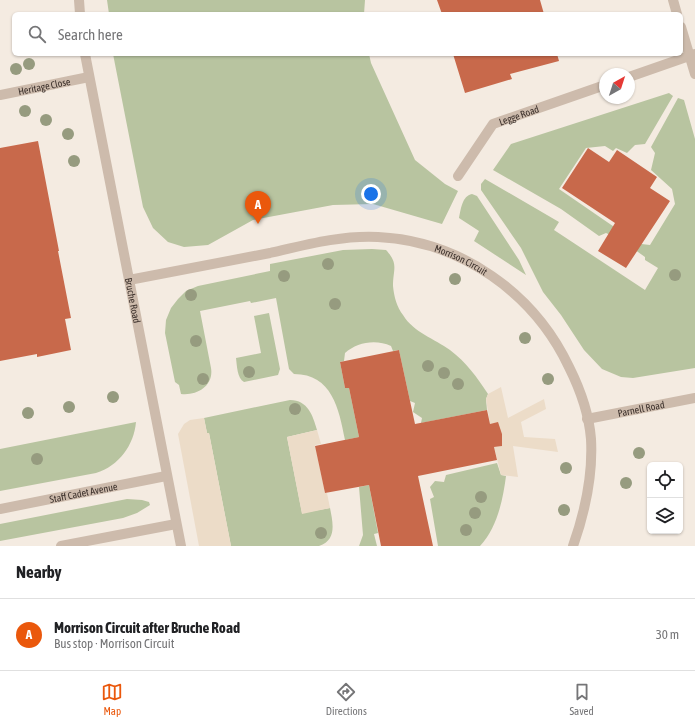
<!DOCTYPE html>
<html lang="en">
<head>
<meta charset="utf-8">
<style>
  body { margin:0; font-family:"Asap Condensed",sans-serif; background:#f2f2f2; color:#202124 }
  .controls { position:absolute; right:12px; bottom:12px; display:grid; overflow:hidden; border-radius:6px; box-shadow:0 1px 3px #0004 }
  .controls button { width:36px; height:36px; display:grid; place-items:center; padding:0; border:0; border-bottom:1px solid #e0e0e0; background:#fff; color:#202124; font:20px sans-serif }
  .compass { position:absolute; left:599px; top:68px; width:36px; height:36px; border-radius:50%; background:#fff; box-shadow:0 1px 3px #0004; rotate:39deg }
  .you { position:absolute; left:371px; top:194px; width:14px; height:14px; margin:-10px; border:3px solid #fff; border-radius:50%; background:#1a73e8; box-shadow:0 0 0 6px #1a73e833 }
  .badge { display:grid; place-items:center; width:26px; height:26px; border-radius:50%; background:#ea580c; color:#fff; font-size:13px; font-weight:700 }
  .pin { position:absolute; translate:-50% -33px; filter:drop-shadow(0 1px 2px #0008) }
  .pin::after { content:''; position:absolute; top:21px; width:14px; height:12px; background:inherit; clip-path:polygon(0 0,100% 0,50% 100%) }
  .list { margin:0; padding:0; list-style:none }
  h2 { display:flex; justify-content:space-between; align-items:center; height:52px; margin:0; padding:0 16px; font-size:17px }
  h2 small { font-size:13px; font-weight:400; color:#757577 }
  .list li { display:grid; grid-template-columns:26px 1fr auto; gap:12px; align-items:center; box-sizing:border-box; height:72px; padding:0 16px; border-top:1px solid #e0e0e0 }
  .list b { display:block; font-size:15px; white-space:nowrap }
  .list p { margin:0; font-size:13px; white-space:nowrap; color:#757577 }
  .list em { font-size:13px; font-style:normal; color:#757577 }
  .icon { flex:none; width:22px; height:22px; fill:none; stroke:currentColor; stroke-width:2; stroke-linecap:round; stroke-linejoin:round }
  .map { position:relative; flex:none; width:695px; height:546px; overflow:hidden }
  .search { position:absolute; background:#fff; box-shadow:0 1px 3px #0004; left:12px; right:12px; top:12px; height:44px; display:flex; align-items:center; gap:10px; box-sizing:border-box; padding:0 14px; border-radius:6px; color:#757577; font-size:15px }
  .sheet { height:124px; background:#fff }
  nav { display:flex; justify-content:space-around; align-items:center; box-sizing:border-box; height:56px; border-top:1px solid #e0e0e0; background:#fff; font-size:11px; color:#757577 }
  nav a { display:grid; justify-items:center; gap:2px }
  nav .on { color:#ea580c }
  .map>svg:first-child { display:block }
  .green { fill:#b8c4a0 }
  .plaza { fill:#ecdcc8 }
  .building { fill:#c8694b }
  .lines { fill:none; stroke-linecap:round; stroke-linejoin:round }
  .minor { stroke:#cdbbac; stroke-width:10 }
  .tree { fill:#969b7f }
  .labels { text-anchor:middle; stroke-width:3.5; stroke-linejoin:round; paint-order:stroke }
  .street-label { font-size:10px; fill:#3b302b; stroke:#fbf5ee }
</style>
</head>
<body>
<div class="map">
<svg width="695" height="546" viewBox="0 0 695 546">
  <rect width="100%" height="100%" fill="#f4ebe1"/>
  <path class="green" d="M107,0H365L364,14H109Z
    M113,54H369L371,63L415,160L445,184L458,191L442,224L373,204L333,205L253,220L208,245L184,247L168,242L153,228L143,207Z
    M669,93L673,96L645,144L635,145L627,153L616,148L613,151L605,146L586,148L559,189L623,233L619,239L606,233L599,236L561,209L493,170L511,144Z
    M678,98L684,100L695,139V368L633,378L621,377L602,369L584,350L561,315L543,292L521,248L481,190V184L485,179L559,222L554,230L645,290L658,268L645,260V257L631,247L633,243L650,245L675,204L672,189L651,170L655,153L651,147Z
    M472,194L477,196L519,260L526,275L474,241L479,231L459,218C461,209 462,196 472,194Z
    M372,249L386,250C399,264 393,269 393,286C394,297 397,307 403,315C413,332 435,339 450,350C466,362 477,377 488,394L486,399L487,410L421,423L422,418L413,412L415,403L410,401L399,350L393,351L391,346C376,339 357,342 345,353L344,361L340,362L345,388H349L359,437L345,440C339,409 332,374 294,374L289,369L276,298L251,303L250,301L200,311L211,368C214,386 197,396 181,394L179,385L175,382L165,333L166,320L171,308L178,299L186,291L198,286L270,271V264L343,250Z
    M269,313L280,369L278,375L244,382C237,378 237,366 236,358L261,353L254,316Z
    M290,400C308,400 313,416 317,430L287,437L302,513L330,508C333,523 337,540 319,546H231L209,433H207L204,418Z
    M136,422C134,445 119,466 96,473L0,491V449Z
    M497,463L501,475L506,476C503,500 497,528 480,546H438L430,499L434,497L430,487L435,481L444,482L446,475Z
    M369,485L378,533L374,534L377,546H359L363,535L359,487Z
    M127,499L142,500L149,502L150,505L137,513L123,518L0,541V524Z"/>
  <path class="plaza" d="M501,387L508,418L544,399L546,409L521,422L524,437L555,439L558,452L513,446L518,477L501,475L494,447L502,446V434L496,423L490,424L486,399L488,394Z
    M204,418L207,433H209L231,546H199L178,434L184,424L190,420Z
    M317,430L321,444L315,445L325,493H327L330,508L302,514L287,437Z"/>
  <path class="building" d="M437,0H540L544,14H442Z
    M453,54H557L559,61L510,74L512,79L465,93Z
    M38,141L59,251H58L71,318L65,319L71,350L37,357V354L0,361V148Z
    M588,148L609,162L617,150L657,177L650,188L670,201L626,268L598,251L615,223L562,188Z
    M399,350L415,424L487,410L490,424L498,422L502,434V446L494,447L497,460L418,476L433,546H381L369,485L325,493L315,446L359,437L349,388H345L340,362Z"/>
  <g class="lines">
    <g class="minor">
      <path d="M79,0L80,14"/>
      <path d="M673,0L677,14"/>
      <path d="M681,27L695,74"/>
      <path id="s1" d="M85,54L181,546"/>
      <path d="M629,77L695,54"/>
      <path id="s2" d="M0,95L89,77"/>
      <path id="s3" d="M458,176L493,124L605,85"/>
      <path id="s4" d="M129,280C176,271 223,262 270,253C305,245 342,235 378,237C461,241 534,293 569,367C580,389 589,414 591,439C593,475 585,512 573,546"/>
      <path id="s5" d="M587,419L695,398"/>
      <path id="s6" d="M0,509L166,476"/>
      <path d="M61,546L176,524"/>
    </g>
  </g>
  <g class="tree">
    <circle cx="29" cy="64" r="6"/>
    <circle cx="16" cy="69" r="6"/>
    <circle cx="25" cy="111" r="6"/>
    <circle cx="46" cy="120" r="6"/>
    <circle cx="68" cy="134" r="6"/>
    <circle cx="74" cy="161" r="6"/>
    <circle cx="328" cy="264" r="6"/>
    <circle cx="675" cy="275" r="6"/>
    <circle cx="284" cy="276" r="6"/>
    <circle cx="455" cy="279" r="6"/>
    <circle cx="191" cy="295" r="6"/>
    <circle cx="335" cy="304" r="6"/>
    <circle cx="525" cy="338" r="6"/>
    <circle cx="196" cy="341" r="6"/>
    <circle cx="428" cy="366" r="6"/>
    <circle cx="249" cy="372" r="6"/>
    <circle cx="444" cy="373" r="6"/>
    <circle cx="203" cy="379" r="6"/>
    <circle cx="548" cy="379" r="6"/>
    <circle cx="458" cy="384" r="6"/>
    <circle cx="113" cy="397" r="6"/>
    <circle cx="69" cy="407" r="6"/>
    <circle cx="295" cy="409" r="6"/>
    <circle cx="28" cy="413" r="6"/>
    <circle cx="639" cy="453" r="6"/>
    <circle cx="37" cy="459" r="6"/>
    <circle cx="566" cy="468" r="6"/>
    <circle cx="626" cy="483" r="6"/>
    <circle cx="481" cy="497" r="6"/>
    <circle cx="564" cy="510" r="6"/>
    <circle cx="475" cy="513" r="6"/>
    <circle cx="466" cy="530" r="6"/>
    <circle cx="321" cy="533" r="6"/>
  </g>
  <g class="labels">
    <g class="street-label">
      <text dy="4" stroke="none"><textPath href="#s2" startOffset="45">Heritage Close</textPath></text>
      <text dy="4" stroke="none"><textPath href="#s3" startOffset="90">Legge Road</textPath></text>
      <text dy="4" stroke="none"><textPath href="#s4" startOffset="340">Morrison Circuit</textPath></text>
      <text dy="4" stroke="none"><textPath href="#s1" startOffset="251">Bruche Road</textPath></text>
      <text dy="4" stroke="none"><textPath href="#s5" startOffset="55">Parnell Road</textPath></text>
      <text dy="4" stroke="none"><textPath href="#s6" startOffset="85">Staff Cadet Avenue</textPath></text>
    </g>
  </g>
</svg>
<div class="controls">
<button><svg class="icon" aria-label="locate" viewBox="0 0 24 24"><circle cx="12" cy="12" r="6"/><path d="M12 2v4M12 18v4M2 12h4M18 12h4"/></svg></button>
<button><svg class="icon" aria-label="layers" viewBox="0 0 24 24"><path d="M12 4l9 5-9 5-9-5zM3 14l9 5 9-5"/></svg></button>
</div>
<svg class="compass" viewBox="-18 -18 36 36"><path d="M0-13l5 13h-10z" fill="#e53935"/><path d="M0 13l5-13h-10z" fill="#757577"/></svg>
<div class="you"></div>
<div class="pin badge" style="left:258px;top:224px">A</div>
<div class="search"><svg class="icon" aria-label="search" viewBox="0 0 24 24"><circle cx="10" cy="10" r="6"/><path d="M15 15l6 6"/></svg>Search here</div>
</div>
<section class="sheet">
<h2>Nearby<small></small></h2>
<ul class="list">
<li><span class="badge">A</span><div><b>Morrison Circuit after Bruche Road</b><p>Bus stop · Morrison Circuit</p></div><em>30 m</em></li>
</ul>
</section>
<nav>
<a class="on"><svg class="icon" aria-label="map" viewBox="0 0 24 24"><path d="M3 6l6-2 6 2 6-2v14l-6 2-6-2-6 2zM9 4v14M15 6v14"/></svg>Map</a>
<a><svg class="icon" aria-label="directions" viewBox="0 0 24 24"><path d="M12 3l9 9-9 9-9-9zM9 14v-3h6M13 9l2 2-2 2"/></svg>Directions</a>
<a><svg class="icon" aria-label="saved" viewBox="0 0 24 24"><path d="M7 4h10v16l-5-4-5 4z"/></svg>Saved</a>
</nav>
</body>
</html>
